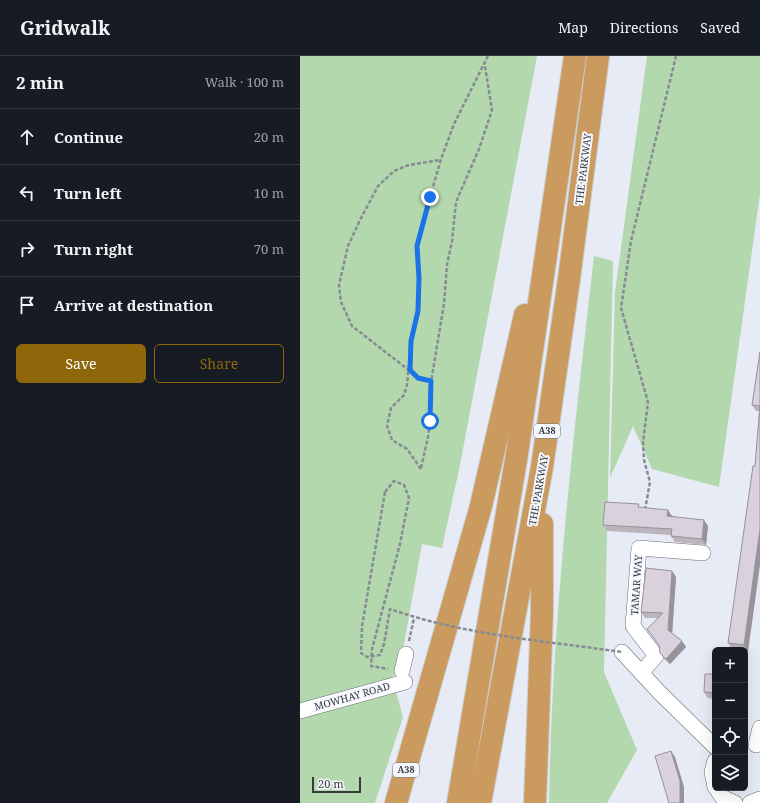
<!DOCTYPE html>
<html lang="en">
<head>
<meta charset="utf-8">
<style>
  body { margin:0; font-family:"Noto Serif",serif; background:#242831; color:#f1f3f6 }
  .controls { position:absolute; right:12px; bottom:12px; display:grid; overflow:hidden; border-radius:6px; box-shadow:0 4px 16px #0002 }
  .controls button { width:36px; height:36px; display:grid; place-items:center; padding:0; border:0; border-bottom:1px solid #363941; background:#171b24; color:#f1f3f6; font:20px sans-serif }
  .scale { position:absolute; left:12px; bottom:10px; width:49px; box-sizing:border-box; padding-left:4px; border:2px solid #37393d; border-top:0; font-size:11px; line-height:14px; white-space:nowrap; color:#37393d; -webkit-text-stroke:3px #f5f8ff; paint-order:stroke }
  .stop { position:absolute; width:12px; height:12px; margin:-9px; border:3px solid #1a73e8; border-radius:50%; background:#fff }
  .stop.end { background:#1a73e8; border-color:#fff; box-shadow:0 1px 4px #0008 }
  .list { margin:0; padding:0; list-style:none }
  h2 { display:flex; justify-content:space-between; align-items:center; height:52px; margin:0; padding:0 16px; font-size:17px }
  h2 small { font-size:13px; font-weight:400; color:#9ea1a6 }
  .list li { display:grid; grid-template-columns:26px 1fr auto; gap:12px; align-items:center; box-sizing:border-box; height:56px; padding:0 16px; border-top:1px solid #363941 }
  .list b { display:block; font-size:15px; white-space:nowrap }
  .list em { font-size:13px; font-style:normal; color:#9ea1a6 }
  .actions { display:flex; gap:8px; padding:12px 16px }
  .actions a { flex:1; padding:9px 0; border:1px solid #8e670b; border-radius:6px; text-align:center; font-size:14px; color:#8e670b }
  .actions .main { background:#8e670b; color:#fff }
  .icon { flex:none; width:22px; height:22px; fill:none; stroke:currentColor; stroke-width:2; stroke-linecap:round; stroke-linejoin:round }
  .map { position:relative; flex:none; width:460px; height:747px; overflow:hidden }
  header { display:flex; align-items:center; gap:24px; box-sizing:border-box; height:56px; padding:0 20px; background:#171b24; border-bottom:1px solid #363941 }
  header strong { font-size:19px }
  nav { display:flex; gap:22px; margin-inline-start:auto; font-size:14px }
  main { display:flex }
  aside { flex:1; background:#171b24 }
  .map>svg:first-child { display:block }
  .green { fill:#b4d8ae }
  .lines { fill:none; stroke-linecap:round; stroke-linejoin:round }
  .minor-casing { stroke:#686c76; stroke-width:16 }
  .trunk-casing { stroke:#cbcccd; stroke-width:24 }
  .path { stroke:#878b92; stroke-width:2.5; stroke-dasharray:4 2; stroke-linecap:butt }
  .minor { stroke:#fff; stroke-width:15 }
  .trunk { stroke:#ca9a5e; stroke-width:22 }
  .path-bridge { stroke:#878b92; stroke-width:2.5; stroke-dasharray:4 2; stroke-linecap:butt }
  .wall { fill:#bbb4bc }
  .shaded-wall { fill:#989299 }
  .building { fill:#d9d1db; stroke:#989299 }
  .route { stroke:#1a73e8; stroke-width:5 }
  .labels { text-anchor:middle; stroke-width:4; stroke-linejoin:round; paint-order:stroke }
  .shield { fill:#f5f8ff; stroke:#707277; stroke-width:1 }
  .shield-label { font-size:9px; font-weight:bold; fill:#37393d }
  .street-label { font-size:10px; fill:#37393d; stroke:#f5f8ff }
</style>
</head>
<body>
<header>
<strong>Gridwalk</strong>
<nav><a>Map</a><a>Directions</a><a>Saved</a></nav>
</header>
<main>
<aside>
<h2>2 min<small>Walk · 100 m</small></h2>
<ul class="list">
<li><svg class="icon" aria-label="ahead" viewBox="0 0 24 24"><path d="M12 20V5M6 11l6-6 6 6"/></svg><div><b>Continue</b></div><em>20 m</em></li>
<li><svg class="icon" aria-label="left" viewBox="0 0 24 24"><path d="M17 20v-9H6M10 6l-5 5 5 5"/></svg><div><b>Turn left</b></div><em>10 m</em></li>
<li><svg class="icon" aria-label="right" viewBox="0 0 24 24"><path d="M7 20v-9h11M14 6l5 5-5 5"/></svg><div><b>Turn right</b></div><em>70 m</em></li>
<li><svg class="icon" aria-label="arrive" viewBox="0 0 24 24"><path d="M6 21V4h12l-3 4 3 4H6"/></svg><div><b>Arrive at destination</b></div></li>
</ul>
<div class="actions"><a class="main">Save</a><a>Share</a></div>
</aside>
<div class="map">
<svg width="460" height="747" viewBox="0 0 460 747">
  <rect width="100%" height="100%" fill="#e6ebf6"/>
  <path class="green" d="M0,0H237L160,409L142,492L122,488L99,616L92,621L103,661L75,747H0Z
    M347,0H460V138L419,431L352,413L333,370L310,422L315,236Z
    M294,200L313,205L304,616L337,694L307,747H249C252,564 273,382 294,200Z"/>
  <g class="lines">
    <defs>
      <path id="minor" d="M322,596L359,636L415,691
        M102,615L106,598
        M341,617L356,600L333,570L339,492L403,497
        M0,655L105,626
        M456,689L460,672
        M415,705L412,716L415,731
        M416,732L422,741L435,747
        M450,747L460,743"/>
      <path id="trunk" d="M96,747L181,450L225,259
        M158,747L217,398L275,0
        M180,747L242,411L269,223L298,0
        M235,747L242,556V468"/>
    </defs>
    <use href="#minor" class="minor-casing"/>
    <use href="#trunk" class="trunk-casing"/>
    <path class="path" d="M131,325L119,322L52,270L41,246L39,229L48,190L60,164L78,130L94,115L109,109L140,104
      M121,412L128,381L130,365V332L144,248L147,209L152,185L156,146L179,93L192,54L185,10
      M121,413L107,393L92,384L87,370L91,352L104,339L107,329L111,285L118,255L119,222L117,190L130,141L141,103L154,68L188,0
      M85,436L94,425L104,429L109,442L100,488L72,593L71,610L88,613
      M345,454L350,426L344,404L343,386L348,346L321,252L331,185L376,0
      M109,585L114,562"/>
    <use href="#minor" class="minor"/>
    <use href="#trunk" class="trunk"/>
    <path class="path-bridge" d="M85,436L62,570L61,597L67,601L80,599L84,588L90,553C164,579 245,585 322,596"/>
  </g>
  <path class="wall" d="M460,296V508L448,595H445V594L432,593L428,587L455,410L459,355H456L452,349Z
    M341,451L408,470L406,489L375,486L371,480V479L307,475L303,469Z
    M372,515L376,521L372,577L382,585L386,591L370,608L364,603L360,597L357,562H345L341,556Z
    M415,618V643L408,642L404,636Z"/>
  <path class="shaded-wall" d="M368,454L372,460H367Z
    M404,464L408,470L406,489L402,483Z
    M460,473V508L448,595L444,589Z
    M372,515L376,521L372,580L368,574Z
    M382,585L386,591L370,608L366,603Z
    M371,695L375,701L384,731V747H380Z"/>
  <path class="building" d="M460,296V473L444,589L428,587L453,410H455L460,350L452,349Z
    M305,446L339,448L338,451L368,454L367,460L404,464L402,483L371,480L372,473L303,469Z
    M346,512L372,515L368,574L382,585L366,603L360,597L359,589L347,573L363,557L341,556Z
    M405,618H415V637L404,636Z
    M371,695L380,725V747H369L355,700Z"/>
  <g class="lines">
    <path class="route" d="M130,141L117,190L119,222L118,255L111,285L110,314L118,322L131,325L130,365"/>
  </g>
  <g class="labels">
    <g class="shield">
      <rect x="234" y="368" width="26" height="14" rx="3"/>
      <rect x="93" y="707" width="26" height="14" rx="3"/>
    </g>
    <g class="shield-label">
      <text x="247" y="378">A38</text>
      <text x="106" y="717">A38</text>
    </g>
    <g class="street-label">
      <text transform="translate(283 113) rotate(-83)" y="4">THE PARKWAY</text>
      <text transform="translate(238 434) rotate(-80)" y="4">THE PARKWAY</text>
      <text transform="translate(336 529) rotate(-86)" y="4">TAMAR WAY</text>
      <text transform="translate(52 640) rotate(-16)" y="4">MOWHAY ROAD</text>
    </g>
  </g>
</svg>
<div class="controls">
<button>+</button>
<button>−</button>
<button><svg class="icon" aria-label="locate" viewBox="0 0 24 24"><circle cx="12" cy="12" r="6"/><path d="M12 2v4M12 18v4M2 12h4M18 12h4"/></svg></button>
<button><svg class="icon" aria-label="layers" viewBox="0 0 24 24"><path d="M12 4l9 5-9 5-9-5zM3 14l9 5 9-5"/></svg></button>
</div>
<div class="scale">20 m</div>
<div class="stop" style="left:130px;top:365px"></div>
<div class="stop end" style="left:130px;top:141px"></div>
</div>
</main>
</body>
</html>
